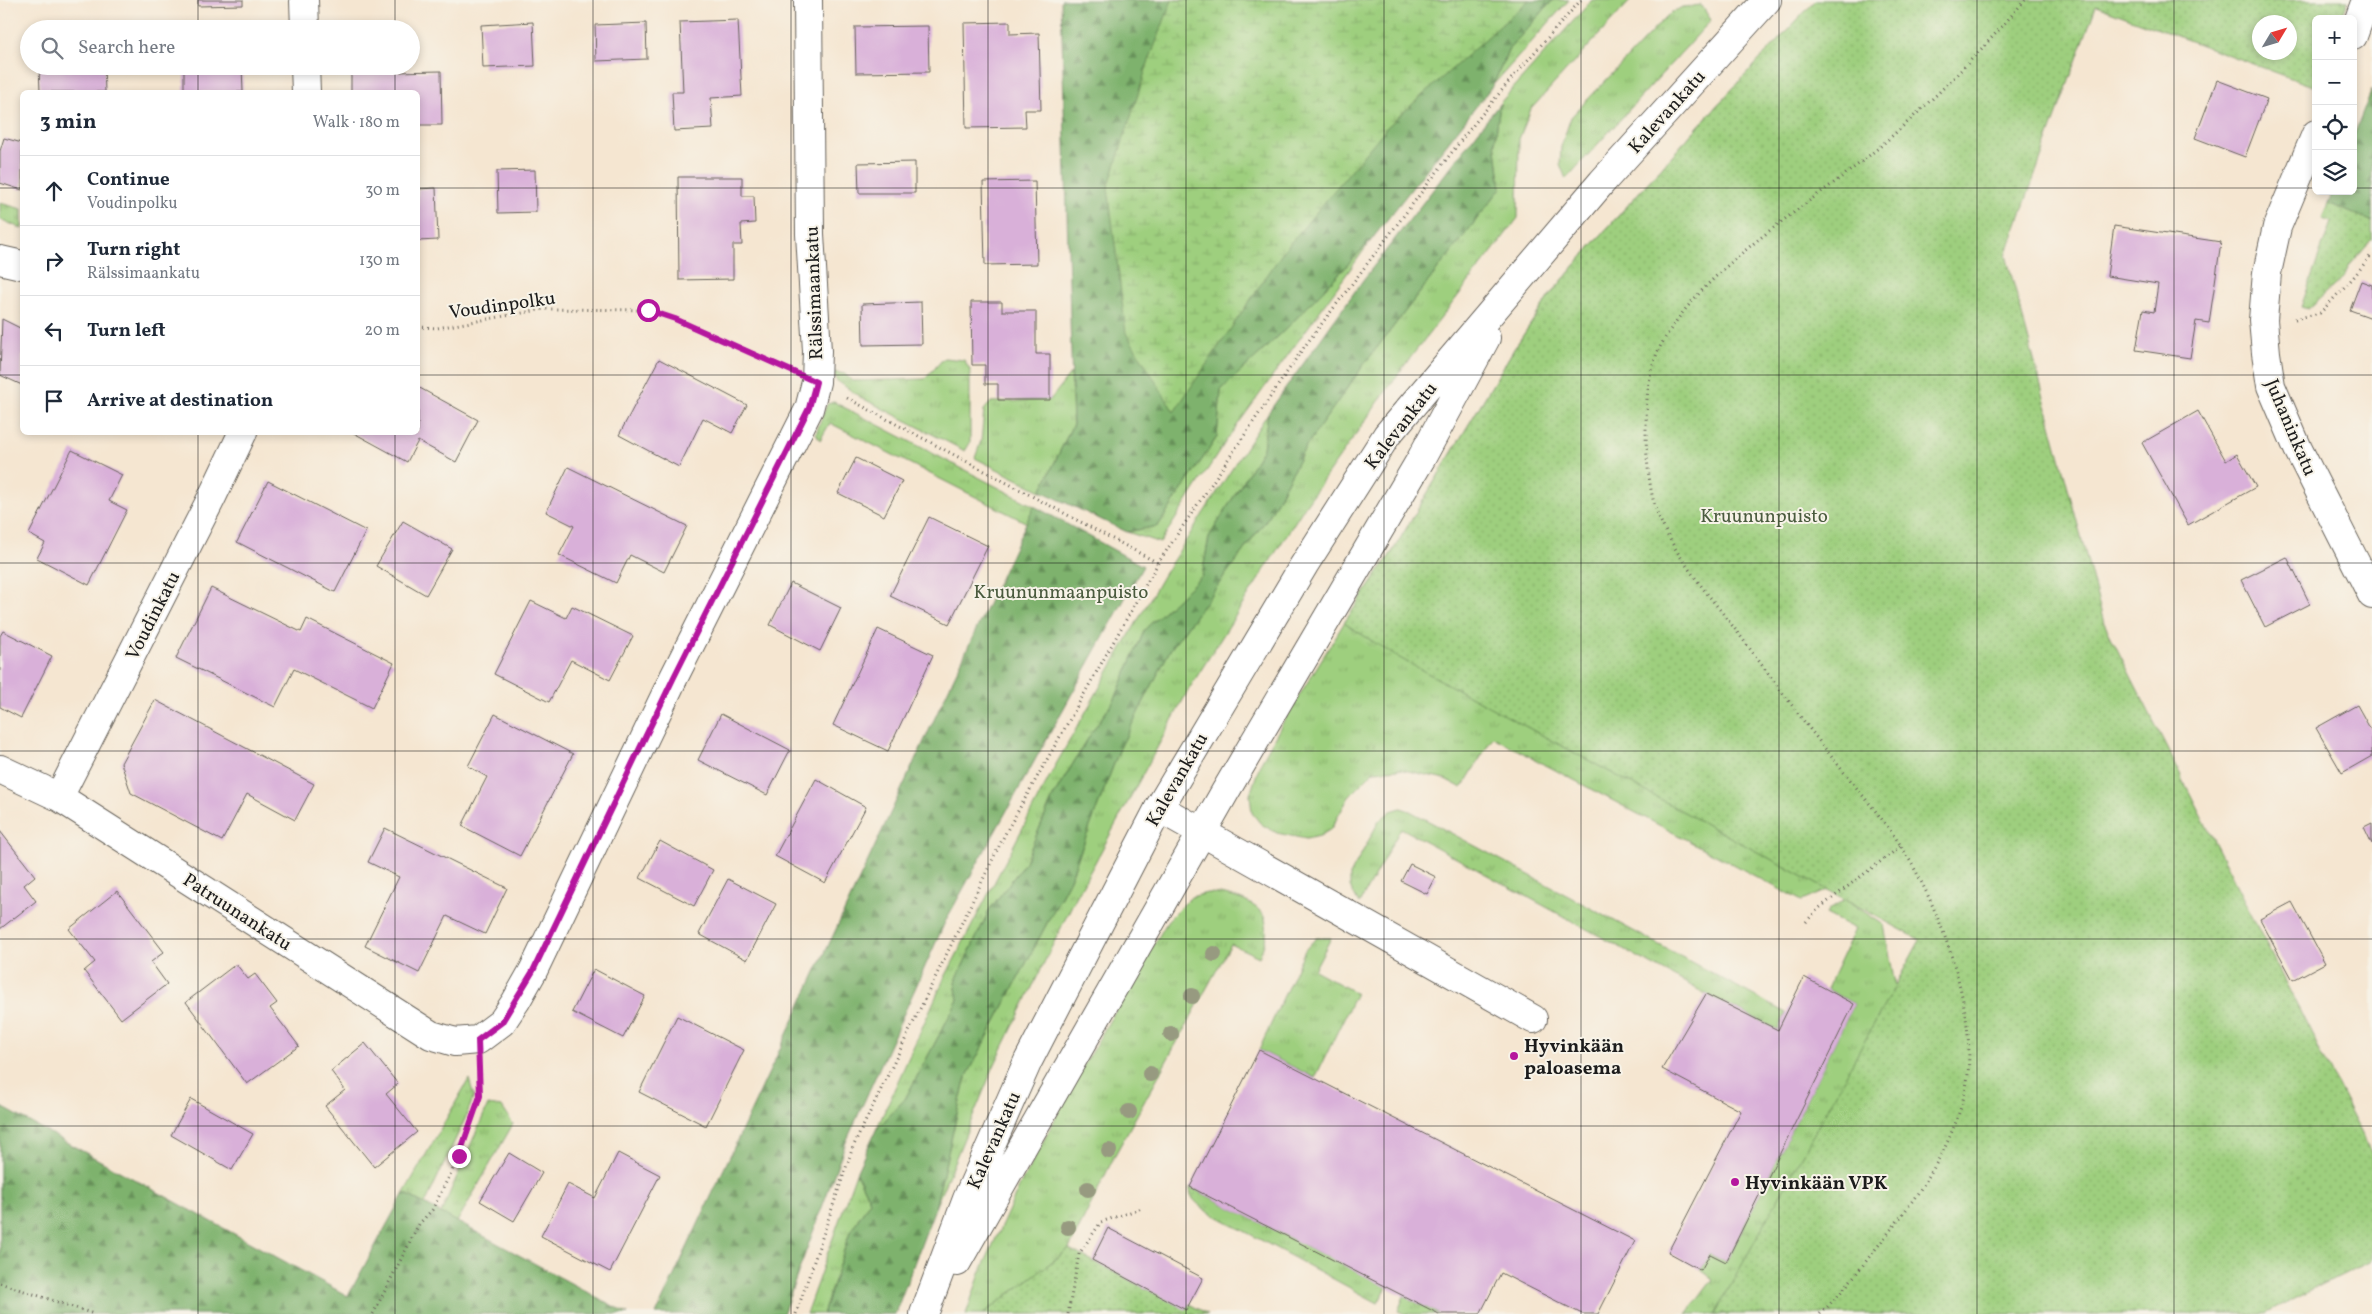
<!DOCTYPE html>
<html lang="en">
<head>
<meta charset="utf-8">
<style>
  body { margin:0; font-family:Vollkorn,serif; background:#f6f6f7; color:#1f2937 }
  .controls { position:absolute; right:15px; top:15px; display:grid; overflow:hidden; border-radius:8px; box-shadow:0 2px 8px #0003 }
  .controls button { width:45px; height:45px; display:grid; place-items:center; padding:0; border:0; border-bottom:1px solid #e0e1e3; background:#fff; color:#1f2937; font:25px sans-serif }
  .compass { position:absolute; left:2252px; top:15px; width:45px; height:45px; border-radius:50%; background:#fff; box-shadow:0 2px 8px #0003; rotate:52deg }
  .stop { position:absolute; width:15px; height:15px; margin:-11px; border:4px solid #b5179e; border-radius:50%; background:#fff }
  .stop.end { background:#b5179e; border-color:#fff; box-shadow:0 1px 5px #0008 }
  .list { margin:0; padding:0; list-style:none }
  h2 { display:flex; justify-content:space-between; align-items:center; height:65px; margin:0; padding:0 20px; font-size:21px }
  h2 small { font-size:16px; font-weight:400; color:#747a83 }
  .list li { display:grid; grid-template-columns:32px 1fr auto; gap:15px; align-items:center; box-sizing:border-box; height:70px; padding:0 20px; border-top:1px solid #e0e1e3 }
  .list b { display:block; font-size:19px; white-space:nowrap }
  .list p { margin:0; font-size:16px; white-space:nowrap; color:#747a83 }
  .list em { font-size:16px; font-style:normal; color:#747a83 }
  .icon { flex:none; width:28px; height:28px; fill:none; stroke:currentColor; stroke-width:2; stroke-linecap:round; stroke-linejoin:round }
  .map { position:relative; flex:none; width:2372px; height:1314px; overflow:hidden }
  .search { position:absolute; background:#fff; box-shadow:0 2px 8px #0003; left:20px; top:20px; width:400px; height:55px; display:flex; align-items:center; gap:12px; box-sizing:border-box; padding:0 18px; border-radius:28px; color:#747a83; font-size:19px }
  .panel { position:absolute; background:#fff; box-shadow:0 2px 8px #0003; left:20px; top:90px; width:400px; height:345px; border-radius:8px }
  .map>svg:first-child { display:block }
  .grass { fill:url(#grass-tufts); stroke:#5d764d }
  .forest { fill:url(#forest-firs); stroke:#4d6744 }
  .wetland { fill:url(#wetland-marsh); stroke:#5d764d }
  .park { fill:url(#park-dots); stroke:#5d764d; fill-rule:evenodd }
  .building { fill:#d9b0d9 }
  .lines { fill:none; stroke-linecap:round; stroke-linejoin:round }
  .minor-casing { stroke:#68635b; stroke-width:30 }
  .major-casing { stroke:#68635b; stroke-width:30 }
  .path { stroke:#68635b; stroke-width:3; stroke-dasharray:1 4; stroke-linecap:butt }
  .minor { stroke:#fff; stroke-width:28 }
  .major { stroke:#fff; stroke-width:28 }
  .tree { fill:#979a80 }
  .route { stroke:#b5179e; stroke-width:6 }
  .grid { fill:none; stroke:#1c1c1c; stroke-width:1; stroke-opacity:0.55 }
  .poi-dot { fill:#b5179e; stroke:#f7f3e8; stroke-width:2 }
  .labels { text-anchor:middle; stroke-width:4; stroke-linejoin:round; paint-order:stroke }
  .street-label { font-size:19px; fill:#1c1c1c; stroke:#f7f3e8 }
  .park-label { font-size:19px; fill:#4a5b3e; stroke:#f7f3e8 }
  .poi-label { font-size:19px; font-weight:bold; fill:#1c1c1c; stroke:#f7f3e8; text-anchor:start }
</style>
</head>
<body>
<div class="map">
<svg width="2372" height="1314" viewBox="0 0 2372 1314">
  <defs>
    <pattern id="grass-tufts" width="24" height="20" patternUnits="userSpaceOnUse" patternTransform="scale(1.25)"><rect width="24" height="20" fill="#9ecf7e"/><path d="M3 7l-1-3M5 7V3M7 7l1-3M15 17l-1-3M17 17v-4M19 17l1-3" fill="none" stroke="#88b16c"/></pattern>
    <pattern id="forest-firs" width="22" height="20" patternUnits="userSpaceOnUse" patternTransform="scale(1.25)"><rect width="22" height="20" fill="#7eb26d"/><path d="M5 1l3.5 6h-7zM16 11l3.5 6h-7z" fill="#669059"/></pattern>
    <pattern id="wetland-marsh" width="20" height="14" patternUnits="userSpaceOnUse" patternTransform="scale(1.25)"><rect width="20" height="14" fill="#9ecf7e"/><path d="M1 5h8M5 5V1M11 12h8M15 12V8" fill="none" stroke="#88b16c"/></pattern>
    <pattern id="park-dots" width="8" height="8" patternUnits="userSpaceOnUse" patternTransform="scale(1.25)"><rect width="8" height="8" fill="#9ecf7e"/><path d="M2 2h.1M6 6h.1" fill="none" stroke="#88b16c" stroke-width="1.8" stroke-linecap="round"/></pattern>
  </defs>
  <rect width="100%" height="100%" fill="#f7f3e8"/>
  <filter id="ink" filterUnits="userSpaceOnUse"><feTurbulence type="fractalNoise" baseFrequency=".02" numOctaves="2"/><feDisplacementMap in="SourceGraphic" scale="10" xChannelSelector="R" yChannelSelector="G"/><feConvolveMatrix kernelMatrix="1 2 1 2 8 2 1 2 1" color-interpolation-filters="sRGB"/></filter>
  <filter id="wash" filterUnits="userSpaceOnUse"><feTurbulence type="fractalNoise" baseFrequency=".0096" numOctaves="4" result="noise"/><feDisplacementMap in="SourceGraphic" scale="20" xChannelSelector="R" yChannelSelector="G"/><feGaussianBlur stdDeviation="1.12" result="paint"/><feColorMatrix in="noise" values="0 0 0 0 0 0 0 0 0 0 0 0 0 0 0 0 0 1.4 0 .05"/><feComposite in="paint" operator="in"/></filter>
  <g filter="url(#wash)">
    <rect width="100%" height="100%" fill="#f5e6d1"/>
    <path class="grass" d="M1553,0H1569L1493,85L1509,49Z
      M1592,0H1631L1531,109L1519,139L1518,218L1401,370L1305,506L1189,689L1073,903L994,1066L935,1208L965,1080L1070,879L1120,748L1170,650L1269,516L1306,446L1365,363L1501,188L1495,142L1500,103Z
      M1701,5L1711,20L1566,179L1560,164L1561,147L1571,117L1667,16L1682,7Z
      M1721,101L1742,103L1832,888L1802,901L1493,737L1462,788L1445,779L1399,769L1374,771L1350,795L1331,829L1320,836L1306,839L1277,833L1261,824L1252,813L1250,795L1260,764L1286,717L1344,623L1391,554L1514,349L1550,295L1594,243Z
      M0,203L22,209V229L0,219Z
      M1372,239L1228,438L1160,543L1127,532L1158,526L1217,437L1221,390L1289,326Z
      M944,358L964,360L970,370V443L965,451L860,397L836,380L834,372L845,374L852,381L925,379Z
      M1071,373L1073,424L1041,491L975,458L981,441L984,410L991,402L1050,400Z
      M834,402L1034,506L1027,523L830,423L820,440L816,433L827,404Z
      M1268,413L1263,449L1209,537L1202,576L1145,629L1115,699L1092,732L1053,797L1024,864L990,909L955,982L958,1000L905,1099L876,1130L943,981L1055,766L1163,576Z
      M1401,808L1410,811L1786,1013L1778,1030L1706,994L1401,828L1359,904L1350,887V875L1379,821L1391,811Z
      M1207,893C1224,893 1259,901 1265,919C1269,932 1264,946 1259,957L1231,944L1116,1153L1069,1249L983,1314H966L981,1271L1020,1185L1086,1061L1169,919L1191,897Z
      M1845,899L1884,925L1897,995L1730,1314H1687L1713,1279L1701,1270L1710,1254L1726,1262L1854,1004L1827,989L1855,929L1826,914L1828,910Z
      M1316,938H1331L1314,970L1356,993L1315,1078L1259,1050L1305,950Z
      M469,1079L474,1096L465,1119L425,1204L404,1193Z
      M488,1105L502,1107L513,1124L457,1222L441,1213Z
      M856,1173L870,1201L850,1232L823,1314H806Z
      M1190,1187L1387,1287L1378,1303L1207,1211C1198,1204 1189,1199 1190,1187Z
      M1404,1296L1439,1314H1405L1398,1311Z"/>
    <path class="forest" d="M1061,0H1553L1509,49L1493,85L1372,239L1289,326L1221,390L1217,437L1158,526L1127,532L1041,491L1073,424Z
      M2372,89V222L2328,203L2333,191H2353V138Z
      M1500,103L1495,142L1501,188L1365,363L1306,446L1269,516L1170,650L1120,748L1070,879L965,1080L935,1208L895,1314H823L850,1232L870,1201L856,1173L876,1130L905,1099L958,1000L955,982L990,909L1024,864L1053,797L1092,732L1115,699L1145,629L1202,576L1209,537L1263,449L1268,413L1363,280Z
      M1034,506L1143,566L946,920L846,1142L783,1314H656Z
      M0,1106L348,1296L404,1193L628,1314H0Z"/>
    <path class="wetland" d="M1172,0H1529L1387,127L1283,252L1174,412L1126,333L1108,188L1147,66Z"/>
    <path class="park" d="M1816,0H2348L2341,19H2316L2315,87L2096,6L2006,255L2104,623L2372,1154V1260L2265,1314H1715L1920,940L1394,655L1344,623L1391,554L1514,349L1550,295L1594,243L1721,101ZM2290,22V52H2260V22Z
      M2328,203L2372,222V240L2349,266L2344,277L2308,309L2301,307L2331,222L2322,219Z
      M1069,1249L1186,1309L1189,1304L1208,1314H983Z"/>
    <g id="blocks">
      <path class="building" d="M198,0H243V5L198,6Z
        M738,20L742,96L711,98L713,129L674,131L672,92H683L680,22Z
        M533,22L535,66L483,68L481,25Z
        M1010,22V34L1039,33L1041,110H1025L1026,127L966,128L964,23Z
        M646,23L647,59L596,61L595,25Z
        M928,26L929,72L856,73L855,27Z
        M39,66H104L105,92H40Z
        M184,66H242L243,92H184Z
        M441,71L442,125H418V92H351V73Z
        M2217,80L2267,99L2245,157L2195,138Z
        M4,138L22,143V190L0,183V151Z
        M915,162V193H859L858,163Z
        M535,170L536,212L498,213L497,171Z
        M678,177H742V196H754L755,223L741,224L742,245H733V279L679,280Z
        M1035,181L1037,264L985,265L983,182Z
        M436,188L438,240L418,241V189Z
        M2114,226L2221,242L2209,323L2196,321L2190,358L2136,350L2143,310L2154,312L2158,284L2107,276Z
        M2361,281L2372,285V318L2350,310Z
        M921,302L922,344L863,345L862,304Z
        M971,302H1002V311H1036V354H1050V400H998V384H985V365H972Z
        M2,319L22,329V385L0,375Z
        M659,359L747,405L732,433L703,418L679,467L619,435Z
        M418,387L478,420L456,462L418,441L407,462L352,432H418Z
        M2198,411L2226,461L2237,454L2256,487L2188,525L2142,443Z
        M72,450L122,475L109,501L127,510L89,585L37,558L45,543L29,534Z
        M856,458L902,481L884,516L838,493Z
        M568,467L687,526L664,572L630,555L616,583L559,555L574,526L546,512Z
        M268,481L366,531L335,592L237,542Z
        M929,517L988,546L949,624L890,596Z
        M403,521L452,549L426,595L376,566Z
        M2287,557L2310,604L2265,627L2241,580Z
        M791,583L841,608L820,651L770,625Z
        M211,588L301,632L307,619L394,663L372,708L294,669L275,707L176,658Z
        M531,601L566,618L572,606L633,636L610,680L571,660L549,702L494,674Z
        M878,629L933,655L888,751L833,725Z
        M3,631L52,656L21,718L0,707V636Z
        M155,700L314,784L295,820L247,794L222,841L131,793L121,763Z
        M2357,705L2372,732V756L2342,773L2316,728Z
        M495,714L573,754L520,856L462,826L487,777L468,766Z
        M721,714L790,750L767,795L698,760Z
        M816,779L866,807L825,883L775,856Z
        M2372,823V844L2364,827Z
        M385,828L507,888L485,934L447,916L419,973L365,946L399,877L368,862Z
        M0,831L35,876L24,885L36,901L0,929Z
        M660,841L713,870L694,906L640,878Z
        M1410,864L1436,877L1427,894L1401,881Z
        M728,879L776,904L747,960L699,934Z
        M117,891L164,952L151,962L167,984L121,1019L84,971L95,962L69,929Z
        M2292,902L2325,963L2293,980L2260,919Z
        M236,964L248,979L255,974L277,1003L270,1008L299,1046L247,1084L186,1002Z
        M594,969L645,996L623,1038L572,1012Z
        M1804,977L1854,1004L1726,1262L1710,1254L1701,1270L1668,1252L1741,1111L1662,1069L1706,994L1778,1030Z
        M677,1016L744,1050L706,1126L639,1092Z
        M365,1043L398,1084L386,1094L417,1132L374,1167L325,1106L345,1090L331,1071Z
        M1259,1050L1635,1241L1598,1314H1582L1501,1273L1480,1314H1439L1190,1187Z
        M191,1099L253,1134L232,1170L171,1135Z
        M509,1153L542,1173L514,1221L480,1201Z
        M618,1153L660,1175L610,1272L541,1236L568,1184L595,1198Z
        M1108,1228L1203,1278L1186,1310L1092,1260Z"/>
    </g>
  </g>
  <g filter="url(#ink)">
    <use href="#blocks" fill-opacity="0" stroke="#68635b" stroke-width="1"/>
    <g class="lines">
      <defs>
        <path id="minor" d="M304,0L305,29
          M2353,36L2366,0
          M305,66L306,92
          M2316,134L2277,227L2267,273L2263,320L2266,353L2271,386L2298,449L2372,595
          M0,260L22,265
          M0,769L59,797L431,1035L455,1042L478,1040L502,1022L516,1001L533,971L674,677L809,409L816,382L817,351L810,234L808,0
          M59,797L211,499L243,432
          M1159,808L1533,1019"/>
        <path id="major" d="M957,1262L1225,792L1421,459L1486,338
          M924,1314L967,1199L1028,1061L1159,808L1304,565L1387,435L1602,182L1767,0"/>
      </defs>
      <use href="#minor" class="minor-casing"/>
      <use href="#major" class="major-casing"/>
      <path class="path" d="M2295,319L2320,313L2353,278L2372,254
        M418,327L437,328L545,309L648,310L675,319L783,367
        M847,398L1158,563
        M1806,922L1818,909L1901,846
        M0,1283L94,1314
        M373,1314L419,1224L432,1210L459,1157L480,1096L479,1073
        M796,1314L853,1147L1005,834L1158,563L1304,347L1465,135L1512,78L1581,0
        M1068,1314L1079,1254L1101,1222L1142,1208
        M1820,1314C1842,1293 1859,1270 1878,1246C1915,1200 1951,1151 1965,1092C1982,1020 1940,906 1901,846C1880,814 1854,786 1831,756C1799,716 1769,674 1738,633C1710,596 1673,555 1657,512C1649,492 1646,453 1646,432C1646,402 1647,372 1661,345C1704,267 1802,210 1870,155C1926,108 1978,55 2025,0"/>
      <use href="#minor" class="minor"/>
      <use href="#major" class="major"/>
    </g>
    <g class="tree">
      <circle cx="1214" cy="954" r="8"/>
      <circle cx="1192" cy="996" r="8"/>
      <circle cx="1171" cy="1034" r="8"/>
      <circle cx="1150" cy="1074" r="8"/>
      <circle cx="1129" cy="1112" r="8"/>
      <circle cx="1109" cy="1151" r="8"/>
      <circle cx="1088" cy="1189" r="8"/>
      <circle cx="1068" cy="1227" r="8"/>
    </g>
  </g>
  <g class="lines" filter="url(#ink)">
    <path class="route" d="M459,1156L480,1096L478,1040L502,1022L533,971L674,677L809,408L816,382L675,319L648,310"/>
  </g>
  <path class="grid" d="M198,0V29M395,0V29M593,0V1314M791,0V1314M988,0V1314M1186,0V1314M1384,0V1314M1581,0V1314M1779,0V1314M1977,0V1314M2174,0V1314M198,66V92M395,66V92M0,188H22M418,188H2316M2353,188H2372M0,375H22M418,375H2372M198,432V1314M395,432V1314M0,563H2372M0,751H2372M0,939H2372M0,1126H2372"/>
  <g class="poi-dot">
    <circle cx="1514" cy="1056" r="5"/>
    <circle cx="1735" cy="1182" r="5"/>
  </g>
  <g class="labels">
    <g class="street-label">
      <text transform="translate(1666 111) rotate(-48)" y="7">Kalevankatu</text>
      <text transform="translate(813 293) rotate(-92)" y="7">Rälssimaankatu</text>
      <text transform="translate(502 304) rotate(-8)" y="7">Voudinpolku</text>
      <text transform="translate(1400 425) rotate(-52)" y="7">Kalevankatu</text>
      <text transform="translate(2292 427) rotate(67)" y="7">Juhaninkatu</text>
      <text transform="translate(152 615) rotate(-63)" y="7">Voudinkatu</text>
      <text transform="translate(1176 779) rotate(-60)" y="7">Kalevankatu</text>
      <text transform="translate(238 911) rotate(33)" y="7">Patruunankatu</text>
      <text transform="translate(993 1140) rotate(-66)" y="7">Kalevankatu</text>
    </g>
    <g class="park-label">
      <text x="1764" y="522">Kruununpuisto</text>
      <text x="1061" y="598">Kruununmaanpuisto</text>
    </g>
    <g class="poi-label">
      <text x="1524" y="1052">Hyvinkään<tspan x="1524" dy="22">paloasema</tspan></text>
      <text x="1745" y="1189">Hyvinkään VPK</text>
    </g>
  </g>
</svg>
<div class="controls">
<button>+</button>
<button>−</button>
<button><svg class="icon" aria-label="locate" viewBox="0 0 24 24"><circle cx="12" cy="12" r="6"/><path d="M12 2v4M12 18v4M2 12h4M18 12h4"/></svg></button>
<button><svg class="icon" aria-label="layers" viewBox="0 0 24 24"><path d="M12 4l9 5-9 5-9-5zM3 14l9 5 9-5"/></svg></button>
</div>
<svg class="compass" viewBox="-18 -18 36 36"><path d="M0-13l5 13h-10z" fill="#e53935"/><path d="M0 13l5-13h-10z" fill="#747a83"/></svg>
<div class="stop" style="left:648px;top:310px"></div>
<div class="stop end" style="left:459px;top:1156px"></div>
<div class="search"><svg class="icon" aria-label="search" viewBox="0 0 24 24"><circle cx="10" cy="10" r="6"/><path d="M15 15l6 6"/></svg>Search here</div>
<section class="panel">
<h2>3 min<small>Walk · 180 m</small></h2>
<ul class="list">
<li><svg class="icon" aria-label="ahead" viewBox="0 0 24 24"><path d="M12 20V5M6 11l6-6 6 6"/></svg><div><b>Continue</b><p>Voudinpolku</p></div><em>30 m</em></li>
<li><svg class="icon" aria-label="right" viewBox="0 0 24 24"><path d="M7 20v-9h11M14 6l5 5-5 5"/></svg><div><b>Turn right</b><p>Rälssimaankatu</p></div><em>130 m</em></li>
<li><svg class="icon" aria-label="left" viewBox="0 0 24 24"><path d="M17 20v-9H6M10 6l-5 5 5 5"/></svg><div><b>Turn left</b></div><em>20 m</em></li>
<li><svg class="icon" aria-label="arrive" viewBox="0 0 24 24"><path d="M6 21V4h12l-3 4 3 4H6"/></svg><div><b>Arrive at destination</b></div></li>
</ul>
</section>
</div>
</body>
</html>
